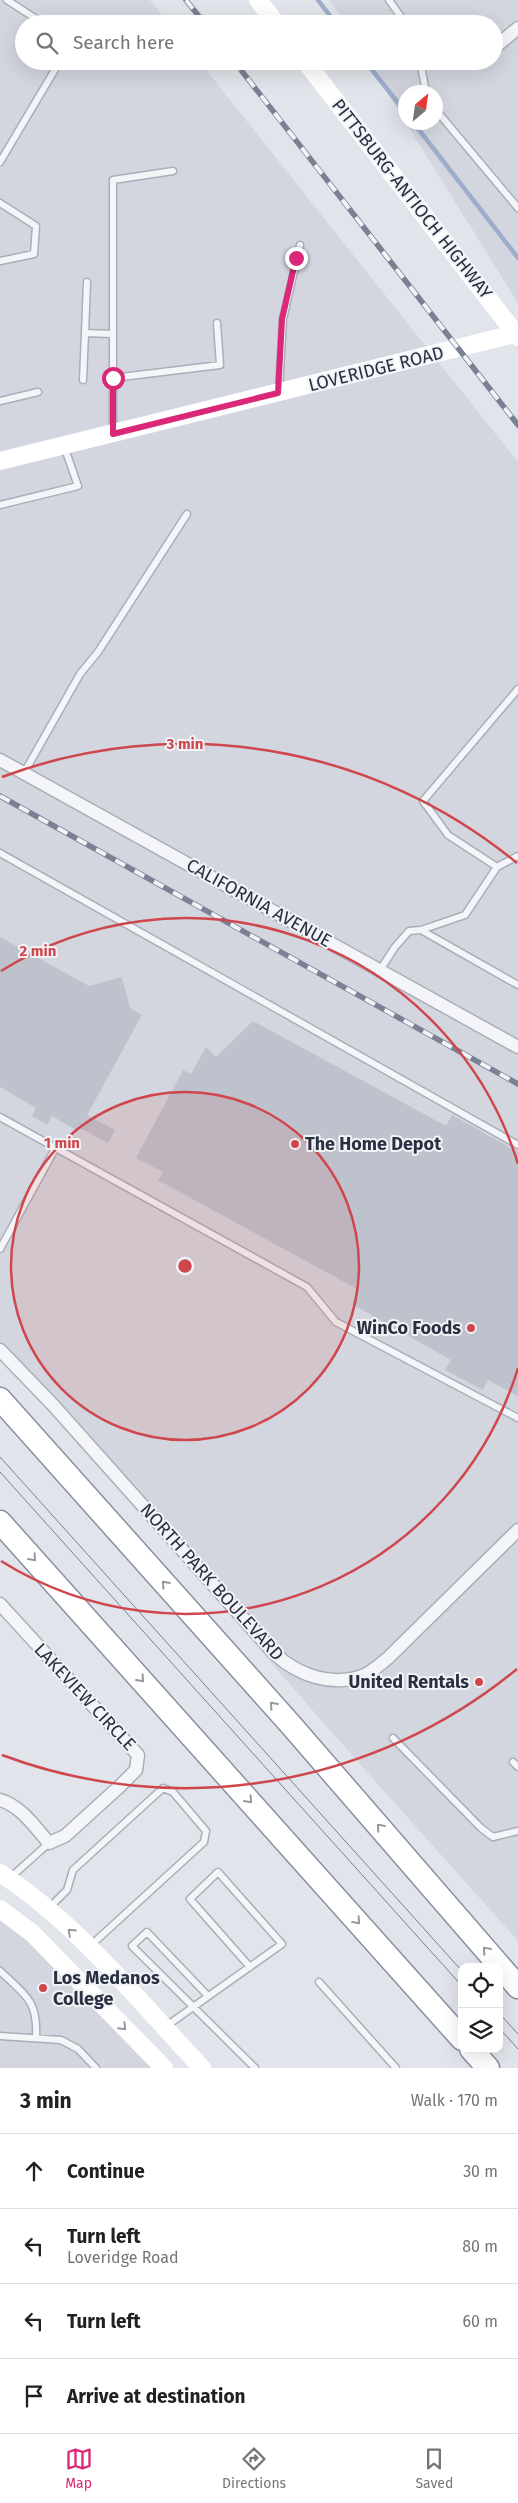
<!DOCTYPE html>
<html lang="en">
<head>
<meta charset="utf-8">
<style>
  body { margin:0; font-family:"Fira Sans",sans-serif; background:#f6f6f6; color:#202124 }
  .controls { position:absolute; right:15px; bottom:15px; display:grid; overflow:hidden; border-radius:10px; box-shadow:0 5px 20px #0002 }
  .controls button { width:45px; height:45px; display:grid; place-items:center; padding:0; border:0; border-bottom:1px solid #e0e0e0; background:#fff; color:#202124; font:25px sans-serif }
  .compass { position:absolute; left:398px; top:85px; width:45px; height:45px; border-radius:50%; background:#fff; box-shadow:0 5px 20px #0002; rotate:29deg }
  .stop { position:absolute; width:15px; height:15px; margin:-11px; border:4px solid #db2777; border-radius:50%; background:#fff }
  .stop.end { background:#db2777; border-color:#fff; box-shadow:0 1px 5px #0008 }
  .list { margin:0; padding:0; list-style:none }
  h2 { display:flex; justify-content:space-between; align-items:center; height:65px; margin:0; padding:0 20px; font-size:21px }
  h2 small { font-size:16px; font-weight:400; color:#757577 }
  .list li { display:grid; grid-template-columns:32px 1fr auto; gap:15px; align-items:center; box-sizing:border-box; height:75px; padding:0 20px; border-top:1px solid #e0e0e0 }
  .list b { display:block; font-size:19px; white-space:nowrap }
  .list p { margin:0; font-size:16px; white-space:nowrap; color:#757577 }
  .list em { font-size:16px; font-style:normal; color:#757577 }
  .icon { flex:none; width:28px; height:28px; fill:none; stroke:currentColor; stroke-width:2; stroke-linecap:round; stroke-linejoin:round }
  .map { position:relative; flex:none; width:518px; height:2068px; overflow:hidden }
  .search { position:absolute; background:#fff; box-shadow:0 5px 20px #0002; left:15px; right:15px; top:15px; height:55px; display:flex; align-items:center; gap:12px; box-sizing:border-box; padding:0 18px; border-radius:28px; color:#757577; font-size:19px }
  .sheet { height:365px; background:#fff }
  nav { display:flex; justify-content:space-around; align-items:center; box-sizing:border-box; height:70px; border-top:1px solid #e0e0e0; background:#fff; font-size:14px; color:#757577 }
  nav a { display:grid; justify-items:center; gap:2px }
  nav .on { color:#db2777 }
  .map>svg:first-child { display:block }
  .built { fill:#d3d6df }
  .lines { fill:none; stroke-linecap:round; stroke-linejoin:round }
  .stream { stroke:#9caeca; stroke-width:4.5 }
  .building { fill:#bec2cd }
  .lane-casing { stroke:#aaaeb8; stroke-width:9 }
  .street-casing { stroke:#aaaeb8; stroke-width:15 }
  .highway-casing { stroke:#8890a1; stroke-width:25 }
  .lane { stroke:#f4f5f8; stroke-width:6 }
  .street { stroke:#f4f5f8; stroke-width:12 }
  .secondary { stroke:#fff; stroke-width:18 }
  .highway { stroke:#fff; stroke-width:22 }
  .tram { stroke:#7a8194; stroke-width:1 }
  .rail-casing { stroke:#7a8194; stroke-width:5.5 }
  .rail { stroke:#f1f3f7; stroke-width:4; stroke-dasharray:11; stroke-linecap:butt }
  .oneway { stroke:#9498a0 }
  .route { stroke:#db2777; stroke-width:6 }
  .ring { fill:none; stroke:#cf464d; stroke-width:2.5 }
  .poi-dot { fill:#cf464d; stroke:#f1f3f7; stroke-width:2 }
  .labels { text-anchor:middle; stroke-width:4; stroke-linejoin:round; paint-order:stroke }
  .street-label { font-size:18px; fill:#293042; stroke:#f1f3f7 }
  .poi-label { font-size:18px; font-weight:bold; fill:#293042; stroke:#f1f3f7; text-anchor:start }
  .centre { fill:#cf464d; stroke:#f1f3f7; stroke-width:2.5 }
  .ring-label { font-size:15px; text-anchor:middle; font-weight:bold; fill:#cf464d; stroke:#f1f3f7; stroke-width:4; stroke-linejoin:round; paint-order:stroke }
</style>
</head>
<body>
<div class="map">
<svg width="518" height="2068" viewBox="0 0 518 2068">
  <rect width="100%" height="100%" fill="#e1e4ea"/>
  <path class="built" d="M0,0H150L169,24H24V61H199L518,462V1941L334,1735L0,1350Z
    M330,0H518V303L406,123L436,122V92H406L405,122L368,61H494V24H345Z
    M0,1909L164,2068H0Z"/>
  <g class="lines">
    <path class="stream" d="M318,0L336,24
      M365,61L406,113
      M413,122L518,258"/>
  </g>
  <path class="building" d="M0,937L89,986L122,977L130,1008L142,1015L87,1115L115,1130L108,1143L80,1128L78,1131L52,1116L47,1125L32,1116L36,1108L0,1087Z
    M253,1021L446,1126L452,1115L518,1152V1396L488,1380L483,1390L445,1370L451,1360L352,1304L357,1289L158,1180L163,1172L136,1158L183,1070L191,1074L206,1047L216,1057Z"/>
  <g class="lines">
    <defs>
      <path id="lane" d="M7,0L44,24
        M389,0L406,24
        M420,61L426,92
        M436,110L518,208
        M0,162L60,61
        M0,203L36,226L34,254L0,261
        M87,282L85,333L113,334
        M113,378L220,365L217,323
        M83,380L85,333
        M279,389L283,319L300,245
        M0,401L38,392
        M113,433V180L173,171
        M0,505L78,486L64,446
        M24,773L80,674L98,652L187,514
        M0,853L518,1145
        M497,867L448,835L423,801L518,689
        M421,930L465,915L497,867L518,856
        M380,970L395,947L409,931L421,930L518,985
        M0,1117L307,1287L336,1322L518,1418
        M0,1249L56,1147
        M393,1738L481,1828L493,1837L518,1831
        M513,1762L518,1767
        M10,1878L49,1843
        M48,1909L67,1890L73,1870L163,1788L173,1792L206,1831L204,1842L89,1947
        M0,1971C25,1995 38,2000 36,2037
        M319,1982L396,2068
        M208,1996L147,1932L132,1946L255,2068
        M165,2027L282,1944L218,1872L190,1899L250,1967
        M0,2036L61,2040L78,2049L96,2068"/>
      <path id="street" d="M494,48L518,28
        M477,62L478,61
        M0,760L518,1047
        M0,1350L53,1405L275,1654C298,1675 331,1687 362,1676C371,1673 380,1664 388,1658L518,1530
        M0,1604L138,1755L136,1770L120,1786L65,1836L49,1843C35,1827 21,1806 0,1800"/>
      <path id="highway" d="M0,1399L291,1725L518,1987
        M0,1522L462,2039
        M471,2049L488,2068"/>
    </defs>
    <use href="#lane" class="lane-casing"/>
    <use href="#street" class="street-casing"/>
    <use href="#highway" class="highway-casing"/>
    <use href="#lane" class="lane"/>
    <use href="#street" class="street"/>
    <path class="secondary" d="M258,0L277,24
      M305,61L518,337
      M0,461L518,333
      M0,1873C78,1924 139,2001 202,2068
      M0,1909L32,1933L164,2068"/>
    <use href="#highway" class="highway"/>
    <path class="tram" d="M0,1457L462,1971
      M0,1472L462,1986
      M499,2013L518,2034
      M499,2028L518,2049"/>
    <defs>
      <path id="rail" d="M186,0L205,24
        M234,61L518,425
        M0,796L518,1084"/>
    </defs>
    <use href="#rail" class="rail-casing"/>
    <use href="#rail" class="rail"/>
  </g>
  <defs><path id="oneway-chevron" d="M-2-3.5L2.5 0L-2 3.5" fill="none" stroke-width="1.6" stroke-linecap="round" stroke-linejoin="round" transform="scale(1.25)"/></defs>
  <g class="oneway">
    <use href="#oneway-chevron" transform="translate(33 1558) rotate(48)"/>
    <use href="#oneway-chevron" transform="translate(165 1584) rotate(-132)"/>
    <use href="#oneway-chevron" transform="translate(141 1679) rotate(48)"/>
    <use href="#oneway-chevron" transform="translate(273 1705) rotate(-132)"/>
    <use href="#oneway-chevron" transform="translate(249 1800) rotate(48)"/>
    <use href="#oneway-chevron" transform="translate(380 1827) rotate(-131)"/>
    <use href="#oneway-chevron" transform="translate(357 1921) rotate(48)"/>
    <use href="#oneway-chevron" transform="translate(71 1932) rotate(-137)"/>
    <use href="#oneway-chevron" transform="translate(486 1950) rotate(-131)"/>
    <use href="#oneway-chevron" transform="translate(123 2027) rotate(45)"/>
  </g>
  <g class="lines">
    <path class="route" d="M113,378V434L278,393L282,319L296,258"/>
  </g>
  <circle cx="185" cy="1266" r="174" fill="#cf464d" fill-opacity=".12"/>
  <g class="ring">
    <circle cx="185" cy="1266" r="174"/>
    <path d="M518 1368A348 348 0 0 1 1 1561M1 971A348 348 0 0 1 518 1164"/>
    <path d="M517 1669A522 522 0 0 1 2 1755M2 777A522 522 0 0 1 517 863"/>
  </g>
  <g class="poi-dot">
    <circle cx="295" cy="1144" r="5"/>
    <circle cx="471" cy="1328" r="5"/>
    <circle cx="479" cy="1682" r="5"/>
    <circle cx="43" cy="1988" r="5"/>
  </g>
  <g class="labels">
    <g class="street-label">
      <text transform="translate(412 199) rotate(52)" y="6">PITTSBURG-ANTIOCH HIGHWAY</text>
      <text transform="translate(376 369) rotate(-14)" y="6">LOVERIDGE ROAD</text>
      <text transform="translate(259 903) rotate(29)" y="6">CALIFORNIA AVENUE</text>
      <text transform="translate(212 1582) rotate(48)" y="6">NORTH PARK BOULEVARD</text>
      <text transform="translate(85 1697) rotate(47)" y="6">LAKEVIEW CIRCLE</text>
    </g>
    <g class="poi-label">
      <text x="305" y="1150">The Home Depot</text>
      <text x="461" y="1334" text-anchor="end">WinCo Foods</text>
      <text x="469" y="1688" text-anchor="end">United Rentals</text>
      <text x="53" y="1984">Los Medanos<tspan x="53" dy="21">College</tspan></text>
    </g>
  </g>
  <circle cx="185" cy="1266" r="8" class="centre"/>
  <g class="ring-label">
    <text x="185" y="749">3 min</text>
    <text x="38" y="956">2 min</text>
    <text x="62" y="1148">1 min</text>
  </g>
</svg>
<div class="controls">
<button><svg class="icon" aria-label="locate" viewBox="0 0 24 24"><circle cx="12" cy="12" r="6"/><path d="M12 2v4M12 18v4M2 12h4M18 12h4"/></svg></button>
<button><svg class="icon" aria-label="layers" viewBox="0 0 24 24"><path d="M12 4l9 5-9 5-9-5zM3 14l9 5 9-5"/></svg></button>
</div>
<svg class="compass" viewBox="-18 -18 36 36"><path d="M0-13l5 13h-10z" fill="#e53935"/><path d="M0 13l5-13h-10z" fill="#757577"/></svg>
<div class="stop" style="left:113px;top:378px"></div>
<div class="stop end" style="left:296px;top:258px"></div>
<div class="search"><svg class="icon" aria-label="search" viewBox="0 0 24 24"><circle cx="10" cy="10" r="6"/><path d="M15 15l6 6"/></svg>Search here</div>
</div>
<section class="sheet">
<h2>3 min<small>Walk · 170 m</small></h2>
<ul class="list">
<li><svg class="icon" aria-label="ahead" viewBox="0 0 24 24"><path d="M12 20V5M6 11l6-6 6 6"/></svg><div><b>Continue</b></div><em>30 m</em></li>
<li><svg class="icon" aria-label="left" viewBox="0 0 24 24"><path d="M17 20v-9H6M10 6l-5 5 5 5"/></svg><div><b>Turn left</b><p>Loveridge Road</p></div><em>80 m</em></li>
<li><svg class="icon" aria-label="left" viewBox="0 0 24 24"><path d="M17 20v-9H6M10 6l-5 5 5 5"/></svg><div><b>Turn left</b></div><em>60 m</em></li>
<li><svg class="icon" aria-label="arrive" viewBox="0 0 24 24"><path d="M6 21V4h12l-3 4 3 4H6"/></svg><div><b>Arrive at destination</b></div></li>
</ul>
</section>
<nav>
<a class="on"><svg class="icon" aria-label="map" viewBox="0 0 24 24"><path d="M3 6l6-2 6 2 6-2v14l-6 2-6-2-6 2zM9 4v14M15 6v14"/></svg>Map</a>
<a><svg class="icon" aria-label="directions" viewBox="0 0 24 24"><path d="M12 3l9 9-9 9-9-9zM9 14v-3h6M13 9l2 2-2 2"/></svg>Directions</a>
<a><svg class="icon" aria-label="saved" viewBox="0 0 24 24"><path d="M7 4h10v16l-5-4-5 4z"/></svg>Saved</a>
</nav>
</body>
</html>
